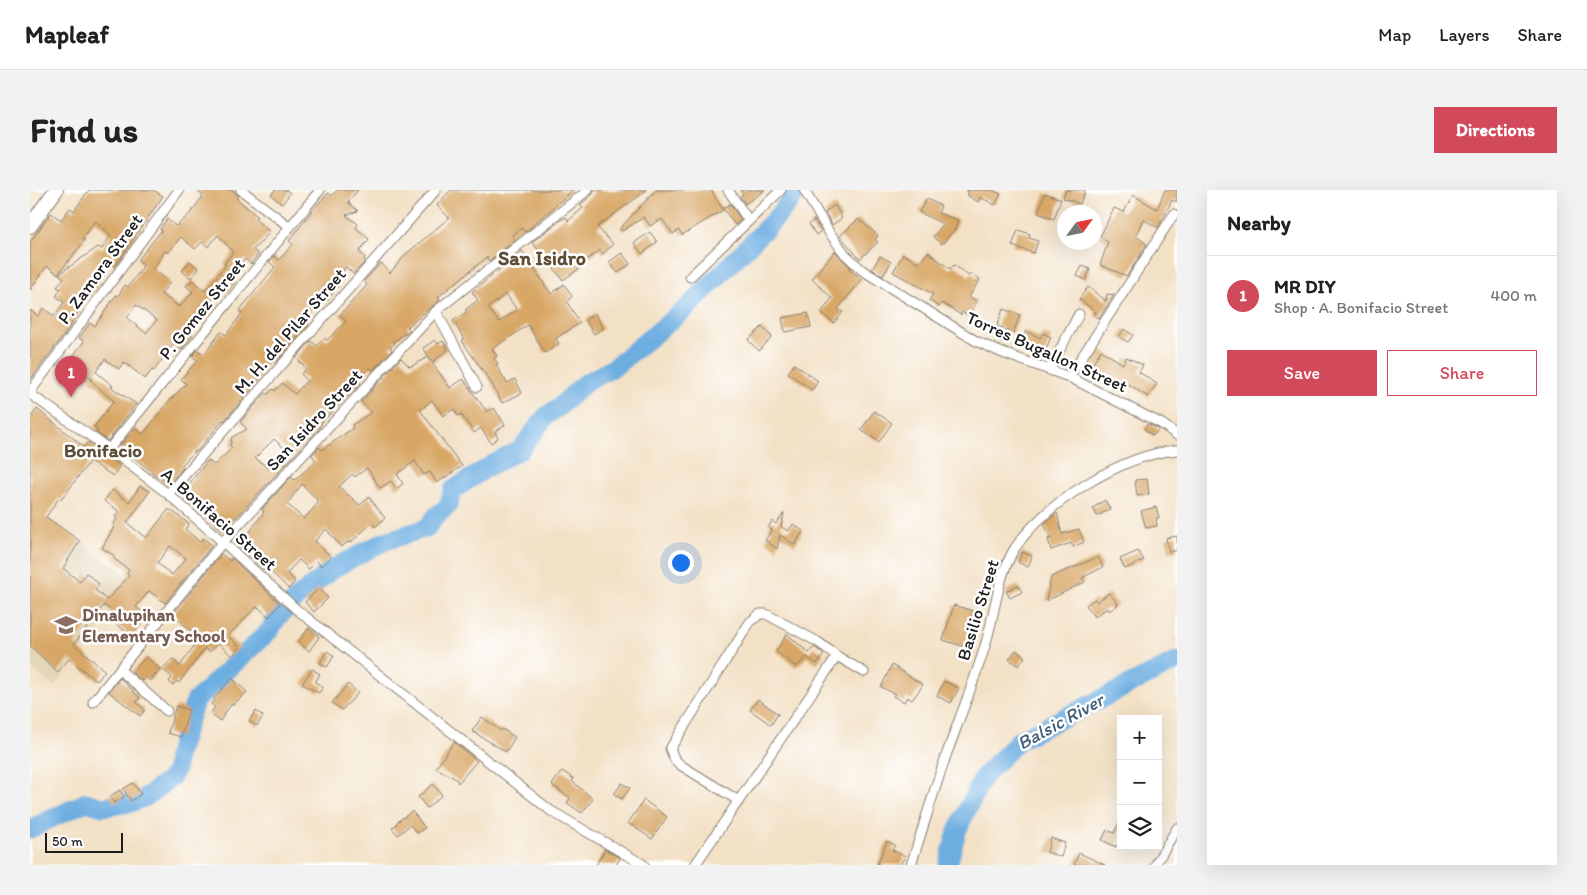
<!DOCTYPE html>
<html lang="en">
<head>
<meta charset="utf-8">
<style>
  body { margin:0; font-family:Itim,sans-serif; background:#f2f2f2; color:#202124 }
  .controls { position:absolute; right:15px; bottom:15px; display:grid; overflow:hidden; border-radius:0px; box-shadow:0 5px 20px #0002 }
  .controls button { width:45px; height:45px; display:grid; place-items:center; padding:0; border:0; border-bottom:1px solid #e0e0e0; background:#fff; color:#202124; font:25px sans-serif }
  .compass { position:absolute; left:1027px; top:15px; width:45px; height:45px; border-radius:50%; background:#fff; box-shadow:0 5px 20px #0002; rotate:57deg }
  .scale { position:absolute; left:15px; bottom:12px; width:78px; box-sizing:border-box; padding-left:5px; border:2px solid #1c1c1c; border-top:0; font-size:14px; line-height:18px; white-space:nowrap; color:#1c1c1c; -webkit-text-stroke:4px #fff; paint-order:stroke }
  .you { position:absolute; left:650px; top:372px; width:18px; height:18px; margin:-12px; border:4px solid #fff; border-radius:50%; background:#1a73e8; box-shadow:0 0 0 8px #1a73e833 }
  .badge { display:grid; place-items:center; width:32px; height:32px; border-radius:50%; background:#d1495b; color:#fff; font-size:16px; font-weight:700 }
  .pin { position:absolute; translate:-50% -41px; filter:drop-shadow(0 1px 2px #0008) }
  .pin::after { content:''; position:absolute; top:26px; width:18px; height:15px; background:inherit; clip-path:polygon(0 0,100% 0,50% 100%) }
  .list { margin:0; padding:0; list-style:none }
  h2 { display:flex; justify-content:space-between; align-items:center; height:65px; margin:0; padding:0 20px; font-size:21px }
  h2 small { font-size:16px; font-weight:400; color:#757577 }
  .list li { display:grid; grid-template-columns:32px 1fr auto; gap:15px; align-items:center; box-sizing:border-box; height:80px; padding:0 20px; border-top:1px solid #e0e0e0 }
  .list b { display:block; font-size:19px; white-space:nowrap }
  .list p { margin:0; font-size:16px; white-space:nowrap; color:#757577 }
  .list em { font-size:16px; font-style:normal; color:#757577 }
  .actions { display:flex; gap:10px; padding:15px 20px }
  .actions a { flex:1; padding:11px 0; border:1px solid #d1495b; border-radius:0px; text-align:center; font-size:18px; color:#d1495b }
  .actions .main { background:#d1495b; color:#fff }
  .icon { flex:none; width:28px; height:28px; fill:none; stroke:currentColor; stroke-width:2; stroke-linecap:round; stroke-linejoin:round }
  .map { position:relative; flex:none; width:1147px; height:675px; overflow:hidden; border-radius:0px }
  header { display:flex; align-items:center; gap:30px; box-sizing:border-box; height:70px; padding:0 25px; background:#fff; border-bottom:1px solid #e0e0e0 }
  header strong { font-size:24px }
  nav { display:flex; gap:28px; margin-inline-start:auto; font-size:18px }
  .intro { display:flex; align-items:center; justify-content:space-between; box-sizing:border-box; height:120px; padding:0 30px }
  h1 { margin:0; font-size:35px }
  .button { padding:12px 22px; border-radius:0px; background:#d1495b; color:#fff; font-size:18px; font-weight:700 }
  main { display:flex; gap:30px; padding:0 30px }
  aside { flex:1; background:#fff; border-radius:0px; box-shadow:0 5px 20px #0002 }
  .map>svg:first-child { display:block }
  .built { fill:#e3d6b7 }
  .lines { fill:none; stroke-linecap:round; stroke-linejoin:round }
  .river { stroke:#6daee1; stroke-width:19 }
  .building { fill:#d8a766; fill-rule:evenodd }
  .street-casing { stroke:#887e71; stroke-width:11 }
  .primary-casing { stroke:#887e71; stroke-width:16 }
  .street { stroke:#fff; stroke-width:9 }
  .primary { stroke:#fff; stroke-width:14 }
  .labels { text-anchor:middle; stroke-width:5; stroke-linejoin:round; paint-order:stroke }
  .street-label { font-size:18px; fill:#1c1c1c; stroke:#fff }
  .education-label { font-size:18px; font-weight:bold; fill:#785e54; stroke:#fff; text-anchor:start }
  .neighbourhood-label { font-size:19px; font-weight:bold; fill:#5e4d36; stroke:#fff }
  .water-label { font-size:19px; font-style:italic; fill:#405e75; stroke:#fff }
  .quarter-label { font-size:20px; font-weight:bold; fill:#5e4d36; stroke:#fff }
</style>
</head>
<body>
<header>
<strong>Mapleaf</strong>
<nav><a>Map</a><a>Layers</a><a>Share</a></nav>
</header>
<div class="intro"><h1>Find us</h1><a class="button">Directions</a></div>
<main>
<div class="map">
<svg width="1147" height="675" viewBox="0 0 1147 675">
  <rect width="100%" height="100%" fill="#fff"/>
  <filter id="ink" filterUnits="userSpaceOnUse"><feTurbulence type="fractalNoise" baseFrequency=".02" numOctaves="2"/><feDisplacementMap in="SourceGraphic" scale="10" xChannelSelector="R" yChannelSelector="G"/><feConvolveMatrix kernelMatrix="1 2 1 2 8 2 1 2 1" color-interpolation-filters="sRGB"/></filter>
  <filter id="wash" filterUnits="userSpaceOnUse"><feTurbulence type="fractalNoise" baseFrequency=".0096" numOctaves="4" result="noise"/><feDisplacementMap in="SourceGraphic" scale="20" xChannelSelector="R" yChannelSelector="G"/><feGaussianBlur stdDeviation="1.12" result="paint"/><feColorMatrix in="noise" values="0 0 0 0 0 0 0 0 0 0 0 0 0 0 0 0 0 1.4 0 .05"/><feComposite in="paint" operator="in"/></filter>
  <g filter="url(#wash)">
    <rect width="100%" height="100%" fill="#f3e1c6"/>
    <path class="built" d="M0,316L106,392L24,497L0,477Z"/>
    <g class="lines">
      <path class="river" d="M0,639L56,612L72,617L101,613L116,607L141,588L146,579L147,566L165,511L240,440L248,427L270,405L306,377L355,351L397,338L406,326L418,316L423,300L463,274L490,260L516,226L529,217L555,193L583,178L660,115L744,30L769,0
        M918,675L927,641L953,587L989,550L1147,471"/>
    </g>
    <g id="blocks">
      <path class="building" d="M59,0H123L133,6L85,76L81,73L75,74L65,88L70,92L59,108L55,105L45,118L49,121L39,138L0,190V120L8,126L13,118L24,126L34,112L26,106L31,99L27,97L34,88L29,84L68,57L72,59L81,45L65,31L52,49L55,50L28,84L17,76L0,100V52L21,23L31,30L40,18L44,21Z
        M166,0H203L208,6L206,8L227,26L225,29L240,42L223,60L228,64L221,74L215,69L201,87L206,92L196,103L192,99L171,121L173,122L158,141L163,145L151,160L143,154L124,181L122,180L115,189L94,172L89,179L75,169L66,182L83,196L81,197L106,214L78,251L66,242L68,240L64,237L84,211L60,190L62,189L47,179L49,176L40,170L54,151L49,148L60,133L65,136L86,105L88,106L95,95L98,97L112,78L113,74L108,70L132,40L130,39L137,29L146,36L159,25L173,6ZM188,45L203,62L194,74L196,75L175,101L162,90L156,96L163,102L149,117L131,104L140,92L123,79L135,61L138,63L151,47L165,59L172,52L178,57ZM106,115L127,130L116,143L97,128Z
        M245,0H256L260,3L252,14L241,5Z
        M307,0H328L318,12L328,21L316,25L328,34L326,38L339,49L329,62L335,67L334,73L323,84L316,77L304,92L309,95L297,111L293,108L273,129L279,134L245,173L240,170L229,183L231,186L226,194L194,231L193,230L166,262L165,261L151,276L153,278L138,295L90,256L105,238L113,244L139,211L156,194L151,189L168,170L162,167L167,160L174,164L191,142L196,145L212,123L209,121L245,77L239,72L244,66L249,70L263,54L259,51L281,22L298,3L302,6Z
        M421,0H543L495,42L492,38L482,45L485,50L459,71L457,67L408,107L410,110L377,137L380,140L363,152L365,153L360,157L362,160L343,180L340,177L328,190L331,193L292,232L288,240L193,341L160,312L164,307L151,304L178,270L184,275L202,258L200,256L202,247L217,239L210,232L236,203L238,204L243,199L245,201L252,193L265,204L277,190L271,184L276,178L266,168L281,151L287,156L294,148L297,150L316,131L310,125L337,95L334,91L351,73L360,83L376,64L419,28L407,15ZM244,249L256,260L240,279L225,268Z
        M564,0H617L567,37L583,54L573,64L570,60L550,75L552,77L533,90L502,52L531,30L536,27L538,31L553,18L550,15L562,5Z
        M626,0H681L693,20L652,45L649,40L643,44L632,29L620,36L614,27L592,41L590,38Z
        M710,0H735L715,14L710,6L713,4Z
        M936,0H962L971,4L965,15L950,7L948,12L937,5L939,2Z
        M1036,0H1055L1050,14L1033,8Z
        M1135,0H1147V12L1142,10L1128,38L1113,29L1106,46L1117,54L1097,86L1070,75L1078,52L1070,47L1084,18L1094,22L1103,5L1127,19Z
        M1015,3L1031,9L1024,29L1008,23Z
        M897,9L911,16L908,23L928,30L925,39L912,54L903,47L913,34L889,22Z
        M700,14L711,30L705,35L693,18Z
        M805,15L812,28L802,35L795,22Z
        M828,29L848,45L845,50L848,52L830,69L810,46Z
        M784,30L791,41L786,45L779,34Z
        M988,40L1000,44L999,48L1008,51L1004,63L982,56Z
        M620,42L627,52L612,64L604,53Z
        M492,61L521,104L534,94L542,106L537,112L550,133L526,148L529,154L515,163L498,135L462,159L467,166L464,168L468,174L466,175L477,193L485,189L492,203L472,213L462,194L432,151L434,149L423,131L437,122L435,120L448,110L442,102ZM476,104L487,120L469,132L458,118Z
        M805,61L821,78L819,79L832,89L808,119L813,122L804,133L791,123L802,108L782,89Z
        M898,62L920,79L924,75L939,86L941,83L950,89L939,107L947,111L939,126L932,122L931,125L912,113L909,117L899,110L903,104L863,82L873,64L889,73Z
        M592,63L600,74L588,83L579,72Z
        M850,66L861,72L853,86L842,79Z
        M160,71L169,79L161,88L152,81Z
        M1052,76L1060,79L1056,90L1047,86Z
        M1058,97L1076,111L1077,104L1084,105L1069,128L1064,125L1066,122L1049,109Z
        M973,119L990,125L983,143L967,136Z
        M565,123L573,139L564,144L555,130Z
        M778,123L781,137L755,142L752,128Z
        M732,137L742,147L729,161L718,150Z
        M1094,139L1103,145L1098,152L1089,147Z
        M996,141L1010,148L1013,143L1021,147L1013,166L990,155Z
        M405,150L408,154L413,151L418,159L403,172L393,158Z
        M1071,160L1093,174L1096,167L1113,175L1109,182L1127,194L1118,207L1103,197L1077,184L1075,188L1060,178Z
        M398,167L420,198L433,189L457,222L464,218L475,235L465,242L468,248L461,253L451,238L444,243L431,224L428,226L424,219L413,226L402,210L390,220L432,276L407,293L400,282L394,285L385,271L367,284L373,294L366,299L361,291L350,298L337,278L325,287L322,284L309,297L330,315L339,307L355,328L345,337L342,333L320,353L318,352L311,357L296,339L285,351L301,367L291,376L287,371L279,379L269,370L257,383L265,391L259,399L236,377L233,380L209,357L234,322L232,319L261,287L265,290L286,271L282,265L289,257L292,260L296,257L323,238L322,235L342,222L331,212L371,168L380,177ZM272,294L289,312L274,329L257,314Z
        M764,174L788,191L782,200L758,183Z
        M7,219L54,257L58,252L90,276L83,286L60,271L31,310L29,308L16,327L50,351L33,378L50,392L56,383L69,394L65,400L77,410L99,386L97,384L99,380L83,368L85,366L72,358L85,335L83,334L87,329L85,327L89,321L74,311L82,300L99,312L110,296L120,301L97,333L116,348L138,320H141L159,334L155,339L170,352L173,348L182,355L135,413L119,401L106,417L111,421L112,433L102,446L83,432L87,426L74,415L44,454L75,481L67,491L39,469L28,482L0,456V228ZM140,356L156,368L142,385L127,373Z
        M844,221L862,233L849,252L831,240Z
        M1118,234L1129,239L1123,246L1114,239Z
        M1117,289L1119,304L1107,306L1105,290Z
        M1075,310L1080,319L1067,326L1063,318Z
        M1126,317L1129,328H1126L1127,336L1116,338L1111,321Z
        M754,323L751,337L759,341L763,334L773,341L765,355L750,345L747,359L735,350L742,340L738,338L742,331L746,334Z
        M1027,323L1032,344L1049,339L1054,352L1043,357L1041,353L1021,360L1018,349L1021,348L1014,334Z
        M1147,346V360L1139,362L1136,348Z
        M1108,361L1114,370L1095,379L1090,369Z
        M992,362L1002,366L998,377L988,372Z
        M191,364L200,371L202,368L250,414L239,427L228,417L225,418L198,446L210,457L202,466L188,453L179,462L175,458L149,493L147,491L143,495L139,492L142,487L132,479L142,469L150,476L169,449L143,424Z
        M1068,367L1073,377L1052,388L1055,392L1016,411L1021,387Z
        M988,395L992,402L980,408L976,401Z
        M289,398L298,408L284,422L275,412Z
        M1079,403L1088,414L1080,421L1078,418L1064,427L1056,415L1065,409L1067,412Z
        M924,415L943,421L937,442L942,443L938,458L913,450Z
        M279,438L289,447L279,461L268,452Z
        M757,444L779,463L784,457L794,464L787,474L777,467L766,477L746,461Z
        M986,460L995,467L988,476L979,469Z
        M297,461L304,466L297,477L290,473Z
        M116,467L130,479L120,491L116,487L112,491L102,482Z
        M862,475L893,495L882,510L877,507L874,512L863,506L865,504L851,497Z
        M282,479L290,484L285,492L293,497L289,503L272,494Z
        M90,488L110,508L106,512L115,520L110,526L79,502Z
        M202,488L217,502L203,515L202,513L190,531L180,524L185,517L181,514L185,509L184,508Z
        M914,491L929,498L921,513L907,506Z
        M318,494L328,503L312,520L302,513Z
        M728,509L748,524L741,535L720,520Z
        M146,516L159,520L151,547L138,543Z
        M226,521L233,526L227,536L219,531Z
        M452,527L471,541L472,539L485,547L476,562L442,541Z
        M424,552L447,571L428,593L426,589L406,578Z
        M532,581L544,589L542,591L563,609L552,623L537,613L540,608L522,595Z
        M103,593L111,604L101,611L93,599Z
        M592,593L600,598L592,609L584,604Z
        M403,594L412,605L397,618L388,607Z
        M90,600L94,607L84,613L80,606Z
        M614,610L637,627L622,649L598,633Z
        M382,621L395,638L387,643L380,635L368,645L362,638L367,634L366,633Z
        M1091,629V647L1086,657L1072,650L1077,640L1084,643Z
        M1021,648L1035,653L1031,667L1017,662Z
        M857,651L865,655L862,660L875,666L870,675H847Z
        M575,659L590,668L586,675H566Z
        M1049,663L1075,675H1044Z"/>
    </g>
  </g>
  <g filter="url(#ink)">
    <use href="#blocks" fill-opacity="0" stroke="#887e71" stroke-width="1"/>
    <g class="lines">
      <defs>
        <path id="street" d="M211,0L260,37
          M698,0L719,31
          M774,0L799,42L815,64L832,80L946,151L970,162L1039,187L1132,234L1147,245
          M660,87L751,0
          M406,121L447,197
          M1019,180L1049,124
          M1039,187L1144,24
          M0,202L149,0
          M0,204L79,259L138,304L193,352L266,419L521,621L614,675
          M79,259L290,0
          M138,304L406,0
          M807,466L834,482
          M90,480L137,521
          M63,512L193,352L406,121L558,0
          M665,675L807,466L788,452L736,424H730L720,432L640,559L645,570L652,576L709,611
          M881,675C893,638 904,600 917,563C930,527 944,492 955,456C965,424 967,387 985,358C1016,312 1092,265 1147,260
          M1125,675L1147,638"/>
        <path id="primary" d="M0,36L26,0"/>
      </defs>
      <use href="#street" class="street-casing"/>
      <use href="#primary" class="primary-casing"/>
      <use href="#street" class="street"/>
      <use href="#primary" class="primary"/>
    </g>
  </g>
  <defs>
    <symbol id="school-bare" viewBox="-9 -9 18 18"><path d="M0-5L7-2L0 1L-7-2ZM-4 1L0 2.5L4 1V4Q0 6-4 4Z" fill="#8d6e63" stroke="#fff" stroke-width="2.5" paint-order="stroke"/></symbol>
  </defs>
  <g fill-rule="evenodd">
    <use href="#school-bare" x="20" y="419" width="32" height="32"/>
  </g>
  <g class="labels">
    <g class="street-label">
      <text transform="translate(70 79) rotate(-54)" y="6">P. Zamora Street</text>
      <text transform="translate(172 119) rotate(-51)" y="6">P. Gomez Street</text>
      <text transform="translate(260 141) rotate(-49)" y="6">M. H. del Pilar Street</text>
      <text transform="translate(1017 162) rotate(24)" y="6">Torres Bugallon Street</text>
      <text transform="translate(284 230) rotate(-47)" y="6">San Isidro Street</text>
      <text transform="translate(189 329) rotate(41)" y="6">A. Bonifacio Street</text>
      <text transform="translate(948 420) rotate(-73)" y="6">Basilio Street</text>
    </g>
    <g class="education-label">
      <text x="52" y="431">Dinalupihan<tspan x="52" dy="21">Elementary School</tspan></text>
    </g>
    <g class="neighbourhood-label">
      <text x="73" y="267">Bonifacio</text>
    </g>
    <g class="water-label">
      <text transform="translate(1030 531) rotate(-29)" y="7">Balsic River</text>
    </g>
    <g class="quarter-label">
      <text x="512" y="75">San Isidro</text>
    </g>
  </g>
</svg>
<div class="controls">
<button>+</button>
<button>−</button>
<button><svg class="icon" aria-label="layers" viewBox="0 0 24 24"><path d="M12 4l9 5-9 5-9-5zM3 14l9 5 9-5"/></svg></button>
</div>
<svg class="compass" viewBox="-18 -18 36 36"><path d="M0-13l5 13h-10z" fill="#e53935"/><path d="M0 13l5-13h-10z" fill="#757577"/></svg>
<div class="scale">50 m</div>
<div class="you"></div>
<div class="pin badge" style="left:41px;top:207px">1</div>
</div>
<aside>
<h2>Nearby<small></small></h2>
<ul class="list">
<li><span class="badge">1</span><div><b>MR DIY</b><p>Shop · A. Bonifacio Street</p></div><em>400 m</em></li>
</ul>
<div class="actions"><a class="main">Save</a><a>Share</a></div>
</aside>
</main>
</body>
</html>
